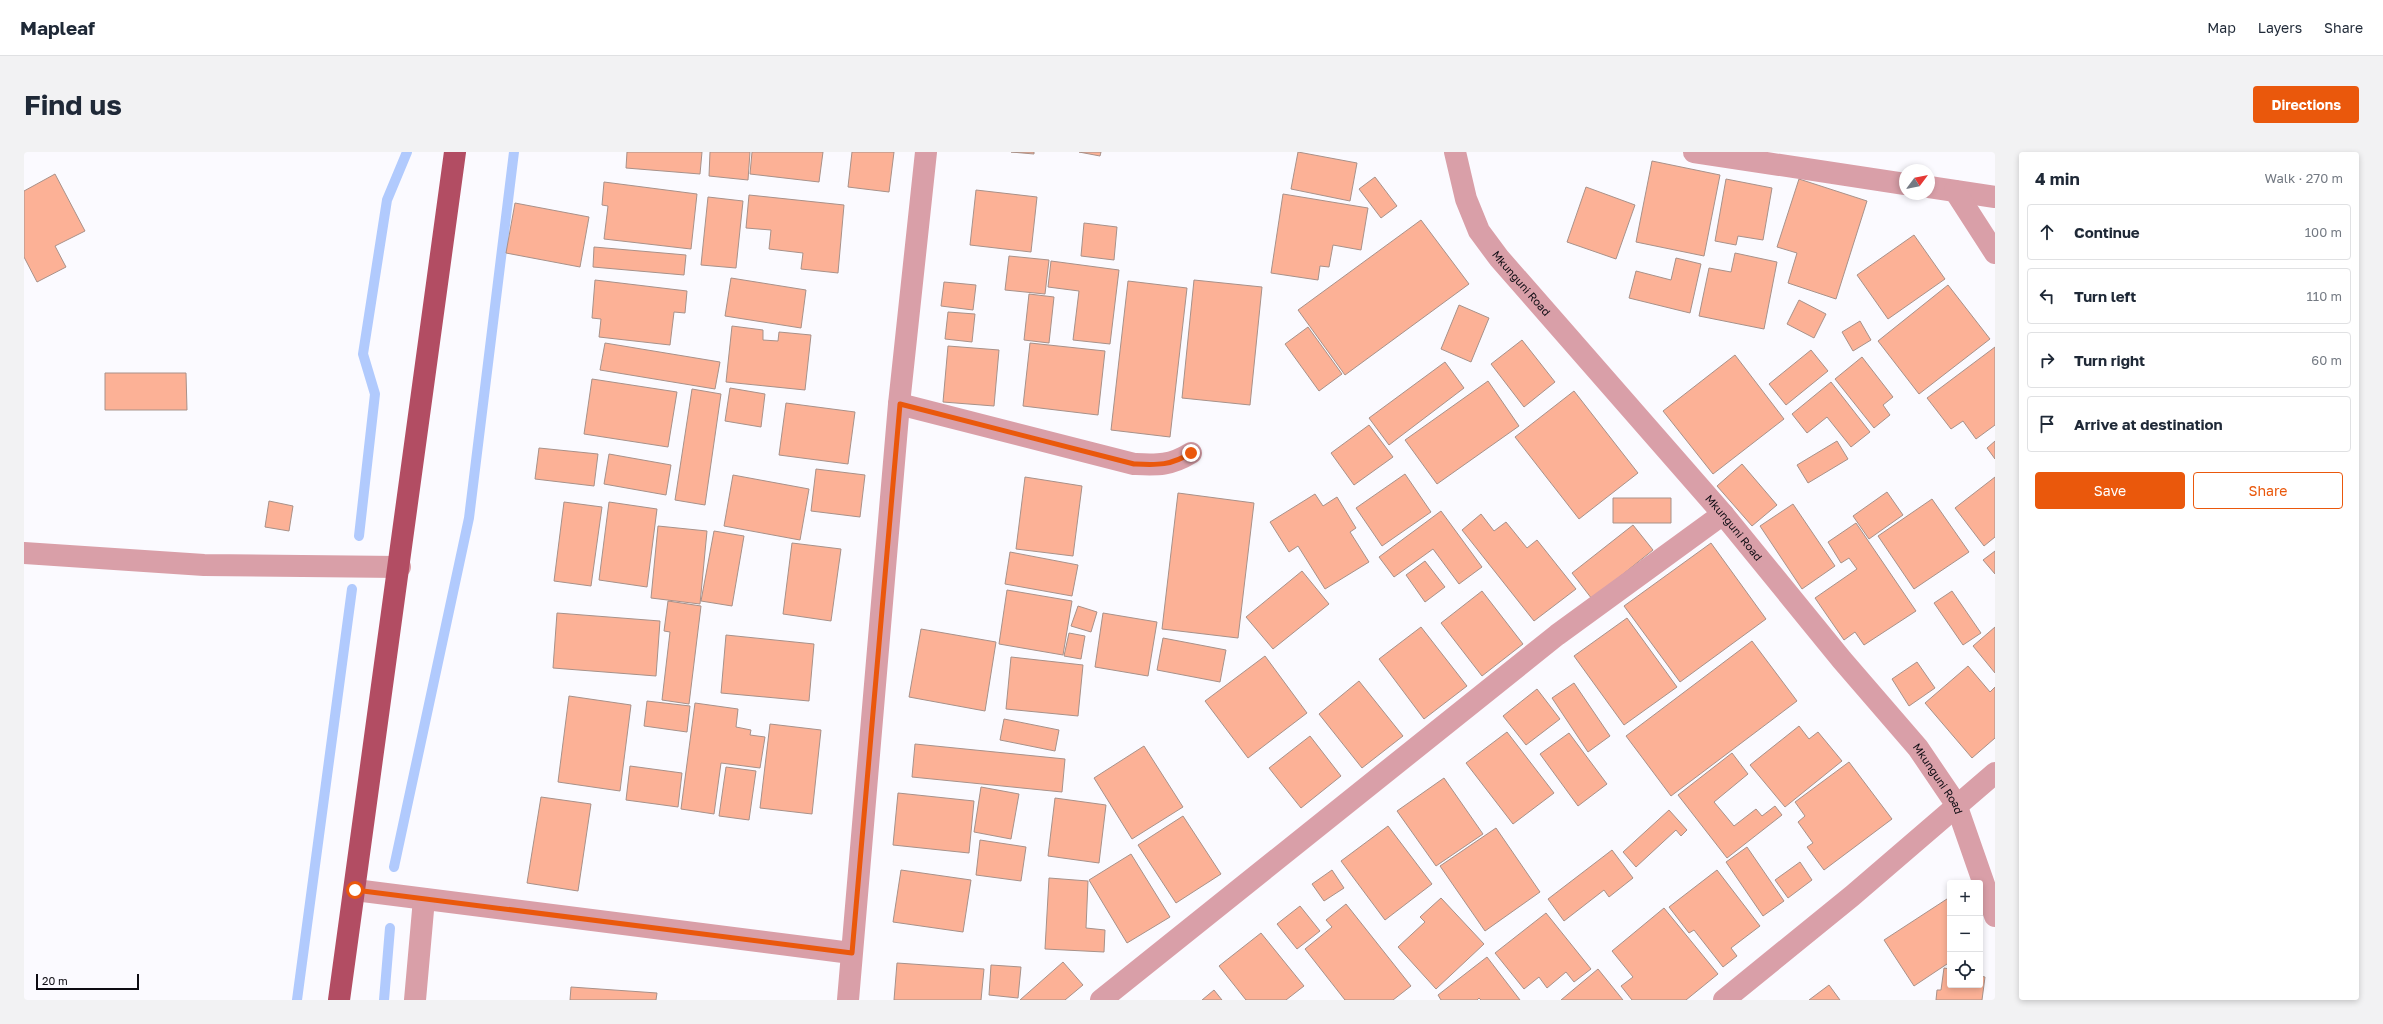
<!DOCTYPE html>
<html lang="en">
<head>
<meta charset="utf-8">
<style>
  body { margin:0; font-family:"Golos Text",sans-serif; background:#f2f2f3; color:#1f2937 }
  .controls { position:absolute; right:12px; bottom:12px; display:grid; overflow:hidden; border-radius:4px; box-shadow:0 2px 6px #0003 }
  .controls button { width:36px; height:36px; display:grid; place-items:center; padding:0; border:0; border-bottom:1px solid #e0e1e3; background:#fff; color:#1f2937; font:20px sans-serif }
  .compass { position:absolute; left:1875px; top:12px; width:36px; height:36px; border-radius:50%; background:#fff; box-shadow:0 2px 6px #0003; rotate:58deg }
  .scale { position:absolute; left:12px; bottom:10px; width:103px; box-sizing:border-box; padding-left:4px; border:2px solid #0d0b12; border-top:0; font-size:11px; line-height:14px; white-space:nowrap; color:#0d0b12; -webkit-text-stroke:3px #fbfaff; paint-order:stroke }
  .stop { position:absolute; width:12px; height:12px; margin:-9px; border:3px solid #ea580c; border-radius:50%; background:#fff }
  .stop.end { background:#ea580c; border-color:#fff; box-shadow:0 1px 4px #0008 }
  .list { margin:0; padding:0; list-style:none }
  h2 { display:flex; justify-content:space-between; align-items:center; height:52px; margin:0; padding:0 16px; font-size:17px }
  h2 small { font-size:13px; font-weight:400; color:#747a83 }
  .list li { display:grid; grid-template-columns:26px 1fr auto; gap:12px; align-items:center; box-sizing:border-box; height:56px; margin:0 8px 8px; padding:0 8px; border:1px solid #e0e1e3; border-radius:4px }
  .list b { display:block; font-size:15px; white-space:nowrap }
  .list em { font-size:13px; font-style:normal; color:#747a83 }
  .actions { display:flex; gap:8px; padding:12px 16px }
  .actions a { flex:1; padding:9px 0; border:1px solid #ea580c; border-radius:4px; text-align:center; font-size:14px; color:#ea580c }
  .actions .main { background:#ea580c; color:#fff }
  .icon { flex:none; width:22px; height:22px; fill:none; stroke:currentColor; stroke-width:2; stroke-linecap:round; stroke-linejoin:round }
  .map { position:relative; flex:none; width:1971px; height:848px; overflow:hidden; border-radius:4px }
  header { display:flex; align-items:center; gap:24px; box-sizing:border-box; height:56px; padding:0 20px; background:#fff; border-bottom:1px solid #e0e1e3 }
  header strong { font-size:19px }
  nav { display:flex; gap:22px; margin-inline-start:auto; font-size:14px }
  .intro { display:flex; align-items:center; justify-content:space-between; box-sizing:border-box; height:96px; padding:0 24px }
  h1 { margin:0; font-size:28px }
  .button { padding:10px 18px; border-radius:4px; background:#ea580c; color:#fff; font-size:14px; font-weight:700 }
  main { display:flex; gap:24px; padding:0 24px }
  aside { flex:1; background:#fff; border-radius:4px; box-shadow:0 2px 6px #0003 }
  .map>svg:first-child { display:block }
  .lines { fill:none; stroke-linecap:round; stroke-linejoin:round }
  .stream { stroke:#b1cafd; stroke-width:10 }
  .building { fill:#fcb196; stroke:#a89189 }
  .minor { stroke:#d99fa8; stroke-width:22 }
  .major { stroke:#b24d63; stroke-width:22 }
  .route { stroke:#ea580c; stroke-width:5 }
  .labels { text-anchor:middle; stroke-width:4; stroke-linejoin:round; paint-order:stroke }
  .street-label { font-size:11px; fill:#0d0b12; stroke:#fbfaff }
</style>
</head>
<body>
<header>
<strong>Mapleaf</strong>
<nav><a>Map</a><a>Layers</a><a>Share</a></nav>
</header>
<div class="intro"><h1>Find us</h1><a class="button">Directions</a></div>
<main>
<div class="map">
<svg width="1971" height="848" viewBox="0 0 1971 848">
  <rect width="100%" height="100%" fill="#fbfaff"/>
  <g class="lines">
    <path class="stream" d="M335,384L351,242L339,202L363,48L383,0
      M370,715L445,366L490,0
      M273,848L328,437
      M360,848L366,776"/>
  </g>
  <path class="building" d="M603,0H678L676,22L602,16Z
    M686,0H726L724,28L685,24Z
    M728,0H799L795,30L726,22Z
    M828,0H870L865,40L824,35Z
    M987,0H1010V2Z
    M1055,0H1077L1076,4Z
    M1274,0L1333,11L1326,49L1267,37Z
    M1628,9L1696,23L1680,104L1612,90Z
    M31,22L61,79L31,94L42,115L13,130L0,105V39Z
    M1351,25L1373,54L1357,66L1335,37Z
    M1702,27L1748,36L1739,88L1714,84L1712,93L1691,89Z
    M1775,27L1843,49L1812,147L1764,131L1773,101L1753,95Z
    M580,30L673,42L667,97L580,87L584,54L578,53Z
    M1562,35L1611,53L1592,107L1543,90Z
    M952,38L1013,45L1007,100L946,93Z
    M1259,42L1344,56L1337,98L1309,93L1305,115L1296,114L1294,128L1247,121Z
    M725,43L820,53L814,121L777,117L779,101L745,97L747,78L722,76Z
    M684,45L719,49L712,116L677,113Z
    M491,51L565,65L556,115L482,101Z
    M1397,68L1445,132L1321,223L1274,158Z
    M1060,71L1093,75L1090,108L1057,104Z
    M1890,83L1921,127L1864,167L1833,123Z
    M570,95L662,103L660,123L569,115Z
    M1711,101L1753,110L1740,177L1675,164L1685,116L1707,120Z
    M985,104L1025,108L1021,142L981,138Z
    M1652,106L1677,112L1666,161L1605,146L1612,119L1647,128Z
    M1027,109L1095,118L1086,192L1049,188L1055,139L1024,135Z
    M707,126L782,138L777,176L701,164Z
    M571,128L663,139L661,161L650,160L646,193L575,185L577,167L568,166Z
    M1170,128L1238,135L1226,253L1158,246Z
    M1104,129L1163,136L1146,285L1087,278Z
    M920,130L952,133L949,158L917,154Z
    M1924,133L1966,187L1895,242L1854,189Z
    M1005,142L1030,145L1025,191L1000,188Z
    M1775,148L1802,162L1790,186L1763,172Z
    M1435,153L1465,166L1447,210L1417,197Z
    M924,160L951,162L948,190L921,187Z
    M1836,169L1847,188L1829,199L1818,180Z
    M708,174L739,178V188L754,189L755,180L787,183L781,238L702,230Z
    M1284,175L1318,222L1295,239L1261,192Z
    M1498,188L1531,230L1500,255L1467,212Z
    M581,191L696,210L691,237L576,218Z
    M1006,191L1081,199L1074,263L999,254Z
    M924,194L975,198L970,254L919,250Z
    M1971,195V273L1952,287L1939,269L1927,277L1903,246Z
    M1787,198L1804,219L1762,253L1745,232Z
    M1711,203L1760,267L1689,322L1639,259Z
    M1838,205L1869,245L1859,253L1866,263L1850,276L1811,227Z
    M1421,210L1440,236L1365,293L1345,266Z
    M81,221H162L163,258H81Z
    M568,227L653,240L644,295L560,282Z
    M1464,229L1495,274L1413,332L1381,288Z
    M1807,230L1846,280L1827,295L1803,265L1783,281L1768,262Z
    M706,236L741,242L737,275L701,269Z
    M668,237L697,242L681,353L651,348Z
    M1550,239L1614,321L1555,367L1491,285Z
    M762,251L831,260L824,312L755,303Z
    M1345,273L1369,305L1330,333L1307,301Z
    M1813,289L1824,307L1784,331L1773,313Z
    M1971,289V307L1963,296Z
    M515,296L574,302L570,334L511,327Z
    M585,302L647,313L642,343L580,332Z
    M1718,312L1753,353L1728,374L1693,334Z
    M792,317L841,323L836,365L787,359Z
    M1381,322L1407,360L1358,394L1332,356Z
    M709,323L785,337L776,388L700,374Z
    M1001,325L1058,334L1049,404L992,397Z
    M1971,325V385L1960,394L1931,356Z
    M1863,340L1879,363L1845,387L1829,364Z
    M1154,341L1230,351L1214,486L1138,477Z
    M1291,342L1299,354L1313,345L1332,376L1326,380L1345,410L1301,437L1274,394L1265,400L1246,370Z
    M1589,346H1647V371H1589Z
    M1908,347L1945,400L1890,437L1854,384Z
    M245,349L269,354L265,379L241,375Z
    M540,350L578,355L567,434L530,429Z
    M585,350L633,357L623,435L575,428Z
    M1769,352L1811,414L1778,437L1736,374Z
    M1417,359L1458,415L1435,432L1409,397L1370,425L1355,405Z
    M1457,362L1470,379L1482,370L1503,396L1513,388L1552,437L1510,469L1438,378Z
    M1832,371L1892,459L1840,493L1831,480L1820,488L1791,446L1833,417L1825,406L1817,411L1804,390Z
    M1609,373L1629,398L1568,447L1548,421Z
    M634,374L683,379L676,452L627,446Z
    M690,379L720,384L708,454L677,449Z
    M768,391L817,397L807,469L759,462Z
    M1687,391L1742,467L1656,530L1600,454Z
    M1971,399V422L1959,408Z
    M986,400L1054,413L1048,444L981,432Z
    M1401,409L1421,435L1401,450L1382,423Z
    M1278,419L1305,452L1249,497L1222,465Z
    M983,438L1048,449L1039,503L975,492Z
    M1458,439L1499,492L1458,524L1417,471Z
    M1928,439L1957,481L1939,493L1910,451Z
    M644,449L677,454L665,552L638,548L646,480L640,479Z
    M1054,454L1073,460L1067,480L1047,474Z
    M533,461L636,469L632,524L529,516Z
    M1079,461L1133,470L1124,524L1071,515Z
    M1603,466L1653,535L1600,573L1550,504Z
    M1397,475L1443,534L1400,567L1355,507Z
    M1971,475V521L1949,494Z
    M897,477L972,490L961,559L885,545Z
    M1045,481L1061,484L1057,507L1040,504Z
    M702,483L790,492L785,549L697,541Z
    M1139,486L1202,498L1196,530L1133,518Z
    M1728,489L1773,549L1647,644L1602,584Z
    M1241,504L1283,561L1224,606L1181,549Z
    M987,505L1059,513L1054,564L982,557Z
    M1893,510L1911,536L1885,554L1868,527Z
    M1944,514L1966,540L1971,535V586L1948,606L1901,551Z
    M1335,529L1379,584L1338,616L1295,562Z
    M1550,531L1586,584L1564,600L1528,546Z
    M1513,537L1536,567L1502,593L1479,564Z
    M545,544L607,553L596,639L534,630Z
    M623,549L666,554L663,580L620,574Z
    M671,551L714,557L712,575L727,578L726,583L741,585L736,616L697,611L690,662L657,657Z
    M980,567L1035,578L1031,599L976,588Z
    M746,572L797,578L788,662L736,656Z
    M1775,574L1785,587L1794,580L1818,609L1761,655L1726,613Z
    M1483,580L1530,641L1489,672L1442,611Z
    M1545,581L1583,632L1554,654L1516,602Z
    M1286,584L1317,624L1277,656L1245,616Z
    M891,592L1041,607L1038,640L888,625Z
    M1120,594L1159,655L1108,687L1070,626Z
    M1708,601L1724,622L1690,650L1710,674L1732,657L1738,664L1751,654L1758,663L1703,706L1654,643Z
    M1825,610L1868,667L1800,718L1783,695L1789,691L1774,670L1781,664L1771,650Z
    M606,614L658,621L654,655L602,648Z
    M702,615L732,619L725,668L695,664Z
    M1420,626L1459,682L1412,714L1373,659Z
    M957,635L995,642L987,687L950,680Z
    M874,641L950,649L945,701L869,693Z
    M517,645L567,652L554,739L503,731Z
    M1031,646L1082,653L1075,711L1024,704Z
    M1645,658L1663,678L1657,684L1652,678L1612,715L1599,700Z
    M1159,664L1197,722L1152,751L1114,693Z
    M1364,674L1408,732L1361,768L1317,709Z
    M1472,676L1516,740L1461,779L1416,714Z
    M956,688L1002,695L997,729L952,723Z
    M1723,695L1760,749L1739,764L1702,710Z
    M1588,698L1609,726L1585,745L1580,738L1540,769L1524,747Z
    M1107,702L1146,765L1103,791L1065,728Z
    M1776,710L1788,728L1764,746L1751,728Z
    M877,718L947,728L939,780L869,770Z
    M1308,718L1320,736L1300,749L1288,732Z
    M1693,718L1736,774L1707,796L1713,804L1699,815L1670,778L1665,781L1645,755Z
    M1025,726L1064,729L1062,776L1081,778L1080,800L1021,797Z
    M1926,745V810L1890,834L1860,788Z
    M1417,746L1460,792L1412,837L1374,795L1401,770L1396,765Z
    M1322,752L1387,834L1369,848H1321L1281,797L1308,775L1302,768Z
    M1276,754L1296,779L1273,797L1253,772Z
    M1640,756L1694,822L1662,848H1608L1597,834L1609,825L1588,799Z
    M1522,761L1567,817L1550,830L1542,820L1523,836L1515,825L1500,837L1471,801Z
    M1237,781L1280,834L1262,848H1222L1195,814Z
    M1463,805L1496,848H1457L1455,846L1453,848H1417L1414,843Z
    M1039,810L1059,833L1041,848H996Z
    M873,811L960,817L957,848H870Z
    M967,813L997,815L994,846L965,843Z
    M1920,816L1926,817V833H1956V824L1961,825L1958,848H1912L1913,838H1917Z
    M1574,817L1599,848H1537Z
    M1805,833L1816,848H1785Z
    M547,835L633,841L632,848H546Z
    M1190,838L1198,848H1178Z"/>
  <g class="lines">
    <g class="minor">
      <path id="s1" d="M1431,0L1442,47L1455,79L1475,106L1699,362L1818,508L1894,596L1932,652L1971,764"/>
      <path d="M1670,0L1881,32"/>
      <path d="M1905,35L1971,45"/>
      <path d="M1931,39L1971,101"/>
      <path d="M875,252L1110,312C1133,313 1146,314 1167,301"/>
      <path d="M0,401L180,413L376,415"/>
      <path d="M331,738L827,801"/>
      <path d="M391,848L400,747"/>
      <path d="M824,848L875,252L902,0"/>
      <path d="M1077,848L1533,483L1699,362"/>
      <path d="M1700,848L1828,744L1971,621"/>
    </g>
    <path class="major" d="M315,848L431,0"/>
  </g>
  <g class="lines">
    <path class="route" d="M331,738L828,801L876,252L1110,312C1133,313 1146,314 1167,301"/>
  </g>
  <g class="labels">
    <g class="street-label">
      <text dy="4" stroke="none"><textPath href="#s1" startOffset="150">Mkunguni Road</textPath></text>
      <text dy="4" stroke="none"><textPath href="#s1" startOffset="474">Mkunguni Road</textPath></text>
      <text dy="4" stroke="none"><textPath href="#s1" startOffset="798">Mkunguni Road</textPath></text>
    </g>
  </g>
</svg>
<div class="controls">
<button>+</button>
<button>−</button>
<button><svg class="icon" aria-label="locate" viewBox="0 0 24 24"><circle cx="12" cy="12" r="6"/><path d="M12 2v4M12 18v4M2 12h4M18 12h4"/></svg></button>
</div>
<svg class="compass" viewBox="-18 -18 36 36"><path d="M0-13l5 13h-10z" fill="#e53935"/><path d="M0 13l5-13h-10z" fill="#747a83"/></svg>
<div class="scale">20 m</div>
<div class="stop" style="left:331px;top:738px"></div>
<div class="stop end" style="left:1167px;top:301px"></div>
</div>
<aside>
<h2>4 min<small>Walk · 270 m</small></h2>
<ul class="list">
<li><svg class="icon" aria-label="ahead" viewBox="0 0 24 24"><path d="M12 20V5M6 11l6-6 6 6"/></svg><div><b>Continue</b></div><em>100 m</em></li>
<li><svg class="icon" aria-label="left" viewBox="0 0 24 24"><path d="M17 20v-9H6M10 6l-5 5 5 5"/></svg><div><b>Turn left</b></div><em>110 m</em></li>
<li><svg class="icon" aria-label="right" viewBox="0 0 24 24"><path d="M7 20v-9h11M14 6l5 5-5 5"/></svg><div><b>Turn right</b></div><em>60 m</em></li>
<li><svg class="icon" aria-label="arrive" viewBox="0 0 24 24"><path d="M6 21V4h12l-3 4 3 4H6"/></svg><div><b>Arrive at destination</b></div></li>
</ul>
<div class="actions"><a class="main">Save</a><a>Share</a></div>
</aside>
</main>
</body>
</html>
